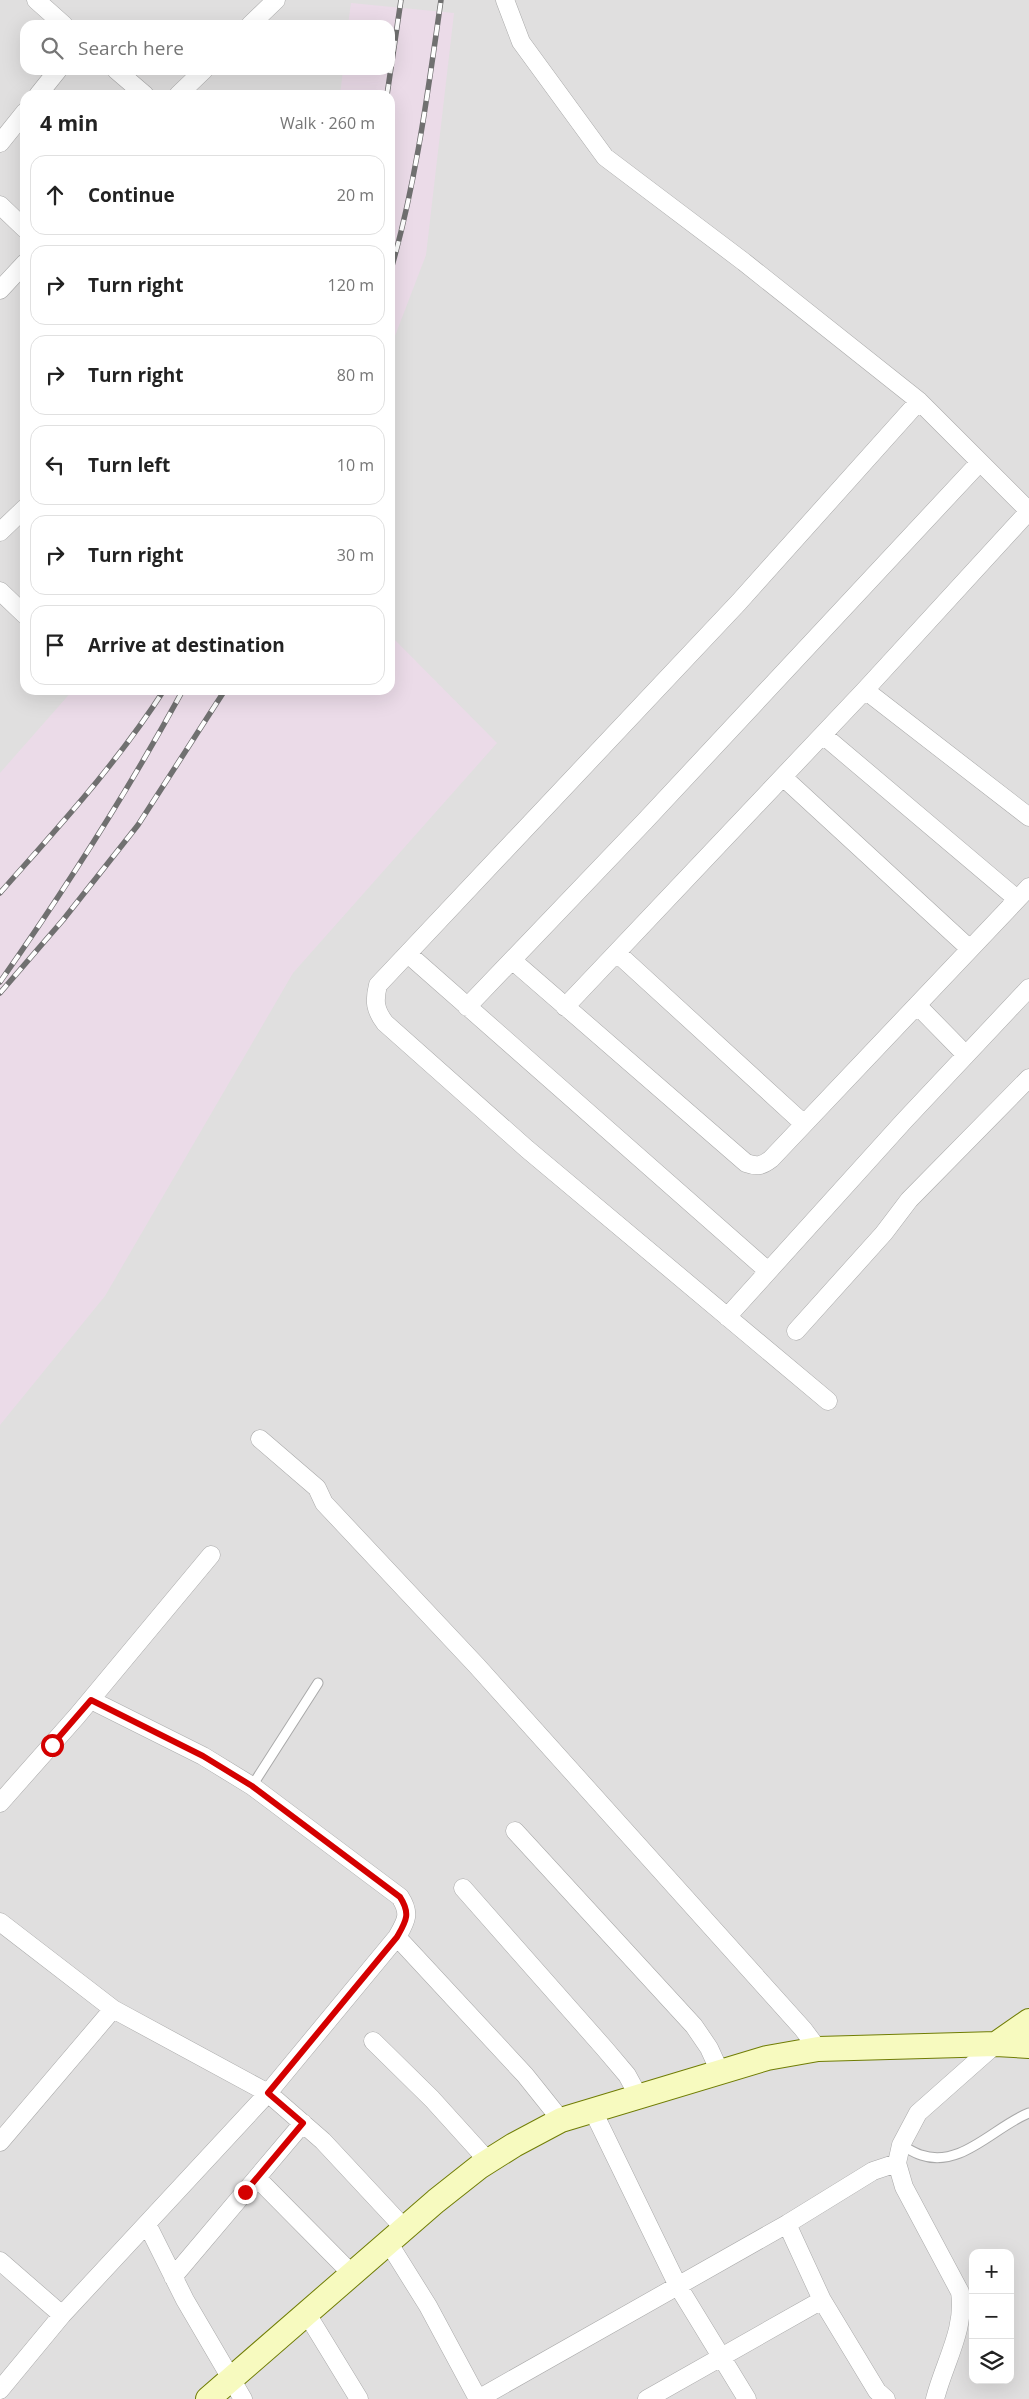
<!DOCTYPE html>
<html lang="en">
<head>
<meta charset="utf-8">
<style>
  body { margin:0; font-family:"Open Sans",sans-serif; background:#f2f2f2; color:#222 }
  .controls { position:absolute; right:15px; bottom:15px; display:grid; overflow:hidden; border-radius:10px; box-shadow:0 5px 20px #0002 }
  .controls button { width:45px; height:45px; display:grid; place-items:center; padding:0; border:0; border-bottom:1px solid #e0e0e0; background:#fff; color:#222; font:25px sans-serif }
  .stop { position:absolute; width:15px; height:15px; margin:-11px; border:4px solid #d40000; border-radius:50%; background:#fff }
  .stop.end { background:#d40000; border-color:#fff; box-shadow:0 1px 5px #0008 }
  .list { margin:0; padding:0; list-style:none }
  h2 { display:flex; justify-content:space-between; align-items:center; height:65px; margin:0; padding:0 20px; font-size:21px }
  h2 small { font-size:16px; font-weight:400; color:#767676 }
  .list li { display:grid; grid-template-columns:32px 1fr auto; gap:15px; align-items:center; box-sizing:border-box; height:80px; margin:0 10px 10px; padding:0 10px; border:1px solid #e0e0e0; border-radius:15px }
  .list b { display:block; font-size:19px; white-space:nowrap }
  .list em { font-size:16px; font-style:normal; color:#767676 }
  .icon { flex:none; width:28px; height:28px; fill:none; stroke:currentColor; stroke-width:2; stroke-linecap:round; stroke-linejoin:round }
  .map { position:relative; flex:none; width:1029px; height:2399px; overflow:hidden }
  .search { position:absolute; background:#fff; box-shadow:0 5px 20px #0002; left:20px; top:20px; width:375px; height:55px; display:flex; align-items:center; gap:12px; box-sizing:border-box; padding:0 18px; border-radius:15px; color:#767676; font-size:19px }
  .panel { position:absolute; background:#fff; box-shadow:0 5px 20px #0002; left:20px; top:90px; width:375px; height:605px; border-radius:15px }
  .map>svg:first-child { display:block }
  .residential { fill:#e0dfdf; fill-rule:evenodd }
  .industrial { fill:#ebdbe8 }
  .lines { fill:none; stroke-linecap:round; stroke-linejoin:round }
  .lane-casing { stroke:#a9a9a9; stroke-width:11 }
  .street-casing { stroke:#a9a9a9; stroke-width:19 }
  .secondary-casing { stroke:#707d05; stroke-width:26 }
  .lane { stroke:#fff; stroke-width:9 }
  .street { stroke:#fff; stroke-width:18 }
  .secondary { stroke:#f7fabf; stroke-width:24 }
  .rail-casing { stroke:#707070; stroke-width:5.5 }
  .rail { stroke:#fff; stroke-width:4; stroke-dasharray:11; stroke-linecap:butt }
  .route { stroke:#d40000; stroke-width:6 }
</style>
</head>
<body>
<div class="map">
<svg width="1029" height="2399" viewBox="0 0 1029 2399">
  <rect width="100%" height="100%" fill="#f2efe9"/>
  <path class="residential" d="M0,0H1029V2399H0ZM25,25H390V70H25ZM25,95H390V690H25ZM973,2253H1010V2380H973Z"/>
  <path class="industrial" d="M351,3L454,13L426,255L390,349V95H340L343,70H390V25H348Z
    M390,635L497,743L293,973L105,1296L0,1425V773L73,690H390Z"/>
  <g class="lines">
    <defs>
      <path id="lane" d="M252,1786L318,1683
        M901,2145C907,2148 914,2153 921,2155C961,2169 995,2126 1029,2113"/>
      <path id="street" d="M36,0L64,25
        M505,0L521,42L605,157L744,262L919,401L1029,511
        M250,25L276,0
        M116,70L145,95
        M38,95L58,70
        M178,95L204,70
        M0,143L25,112
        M0,205L25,229
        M0,290L25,263
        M0,532L25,508
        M0,591L25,615
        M865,690L1029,817
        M823,735L1017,899
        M783,777L970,949
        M617,953L804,1124
        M408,954L768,1271
        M512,960L746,1163C757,1167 762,1166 771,1159L1029,887
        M917,1005L966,1055
        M467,1007L645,821L980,462
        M565,1007L865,690L1029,511
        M727,1317L904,1121L1029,988
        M796,1331L884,1233L909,1200L1029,1078
        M828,1401L527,1149L385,1023C375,1010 374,1001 378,985L739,602L919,401
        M260,1439L317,1488L324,1503L477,1666L803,2029L818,2049
        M0,1803L77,1716L211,1555
        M515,1831L694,2026L709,2048L720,2072
        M463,1888L605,2049L627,2075L639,2097
        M0,1922L113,2009L268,2093L323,2141L404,2228
        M397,1937L525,2075L561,2120
        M373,2041L432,2099L489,2162
        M593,2111L678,2286L747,2399
        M0,2142L113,2009
        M257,2178L352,2274
        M147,2224L185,2300L243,2399
        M787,2224L822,2300L877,2391L886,2399
        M388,2242L428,2306L478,2399
        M0,2261L62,2315
        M173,2277L303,2123
        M307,2314L359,2399
        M0,2390L62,2315L268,2093L397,1937C406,1921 411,1914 400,1897L252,1786L203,1756L91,1700
        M478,2399L787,2224L873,2171L897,2163
        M647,2399L822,2300
        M935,2399C944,2363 966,2329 960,2292L904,2187L897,2163L901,2145L918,2113L996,2044"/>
      <path id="secondary" d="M996,2044L1029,2021
        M208,2399L436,2201L479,2167L514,2145L561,2120L767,2058L818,2049L996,2044L1029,2046"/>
    </defs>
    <use href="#lane" class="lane-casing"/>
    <use href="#street" class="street-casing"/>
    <use href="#secondary" class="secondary-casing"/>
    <use href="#lane" class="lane"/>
    <use href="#street" class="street"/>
    <use href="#secondary" class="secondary"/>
    <defs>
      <path id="rail" d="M387,95L401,0
        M390,273C416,184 428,91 441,0
        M0,893C59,826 116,765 164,690
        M0,982C66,888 128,791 183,690
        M0,993L63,920L138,825L225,690"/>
    </defs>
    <use href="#rail" class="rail-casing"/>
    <use href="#rail" class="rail"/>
  </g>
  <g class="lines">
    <path class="route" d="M52,1745L91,1700L203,1756L252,1786L400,1897C411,1914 406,1921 397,1937L268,2093L303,2123L245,2192"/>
  </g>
</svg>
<div class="controls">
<button>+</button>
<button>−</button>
<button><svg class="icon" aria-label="layers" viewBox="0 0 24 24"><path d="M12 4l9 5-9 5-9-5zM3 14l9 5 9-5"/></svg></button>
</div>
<div class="stop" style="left:52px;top:1745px"></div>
<div class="stop end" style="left:245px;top:2192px"></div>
<div class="search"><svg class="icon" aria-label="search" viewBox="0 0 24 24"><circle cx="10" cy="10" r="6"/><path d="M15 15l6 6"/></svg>Search here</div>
<section class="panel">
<h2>4 min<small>Walk · 260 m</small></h2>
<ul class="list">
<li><svg class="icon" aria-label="ahead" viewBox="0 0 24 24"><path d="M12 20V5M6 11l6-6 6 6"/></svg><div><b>Continue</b></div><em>20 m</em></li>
<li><svg class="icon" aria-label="right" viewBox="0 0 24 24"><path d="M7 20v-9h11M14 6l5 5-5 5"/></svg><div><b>Turn right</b></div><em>120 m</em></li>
<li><svg class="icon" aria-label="right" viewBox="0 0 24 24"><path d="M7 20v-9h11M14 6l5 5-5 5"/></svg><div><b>Turn right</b></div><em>80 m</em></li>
<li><svg class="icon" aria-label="left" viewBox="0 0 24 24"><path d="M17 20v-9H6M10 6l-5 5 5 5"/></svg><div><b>Turn left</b></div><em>10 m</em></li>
<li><svg class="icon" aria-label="right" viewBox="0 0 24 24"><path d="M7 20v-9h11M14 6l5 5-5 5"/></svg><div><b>Turn right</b></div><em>30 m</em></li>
<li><svg class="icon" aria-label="arrive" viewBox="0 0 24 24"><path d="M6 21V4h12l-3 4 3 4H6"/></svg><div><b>Arrive at destination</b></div></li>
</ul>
</section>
</div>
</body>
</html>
